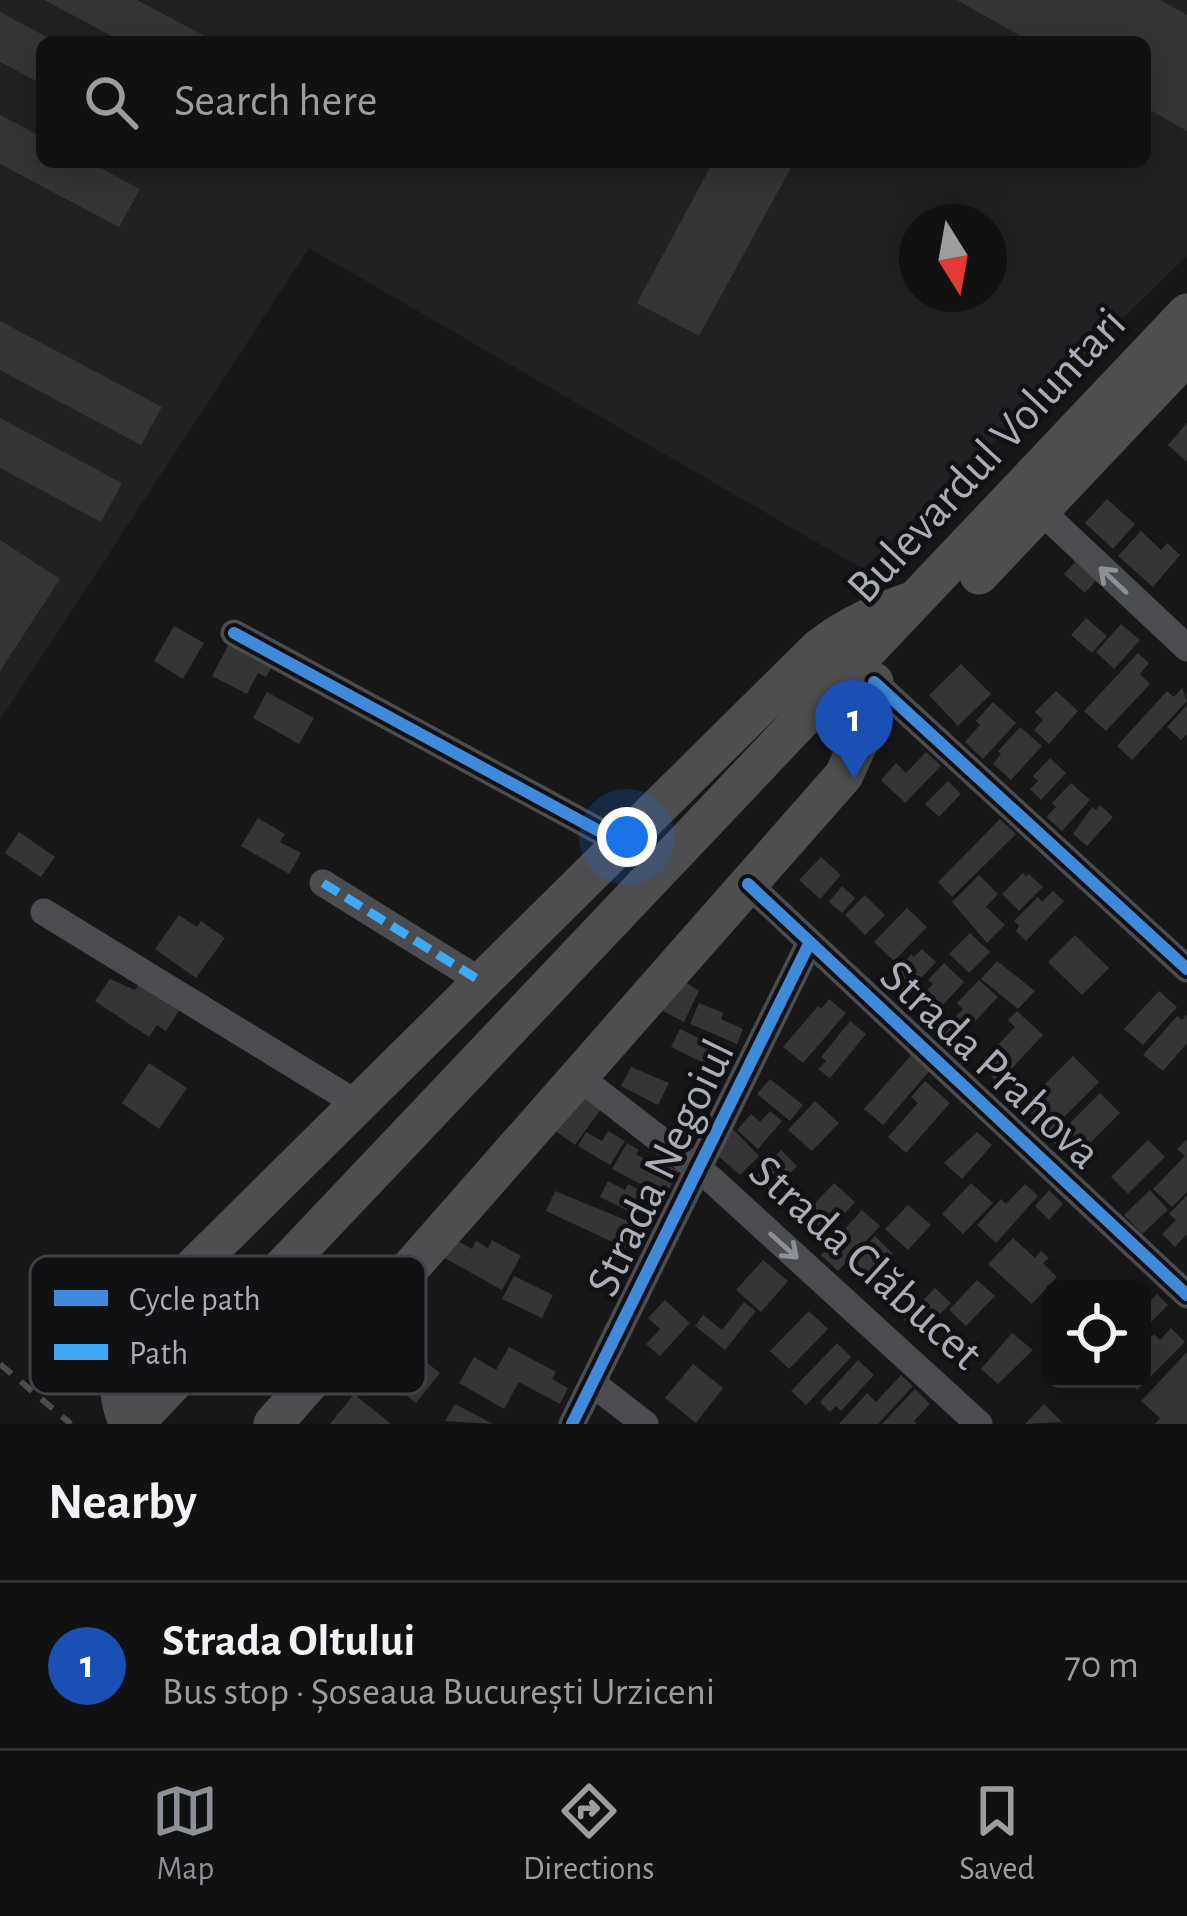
<!DOCTYPE html>
<html lang="en">
<head>
<meta charset="utf-8">
<style>
  body { margin:0; font-family:"Alegreya Sans",sans-serif; background:#1e1f1f; color:#f1f3f6 }
  .controls { position:absolute; right:36px; bottom:36px; display:grid; overflow:hidden; border-radius:18px; box-shadow:0 6px 30px #0003 }
  .controls button { width:108px; height:108px; display:grid; place-items:center; padding:0; border:0; border-bottom:3px solid #303131; background:#111; color:#f1f3f6; font:60px sans-serif }
  .compass { position:absolute; left:899px; top:204px; width:108px; height:108px; border-radius:50%; background:#111; box-shadow:0 6px 30px #0003; rotate:169deg }
  .you { position:absolute; left:627px; top:837px; width:42px; height:42px; margin:-30px; border:9px solid #fff; border-radius:50%; background:#1a73e8; box-shadow:0 0 0 18px #1a73e833 }
  .badge { display:grid; place-items:center; width:78px; height:78px; border-radius:50%; background:#8c9099; color:#fff; font-size:39px; font-weight:700 }
  .pin { position:absolute; translate:-50% -99px; filter:drop-shadow(0 3px 6px #0008) }
  .pin::after { content:''; position:absolute; top:63px; width:42px; height:36px; background:inherit; clip-path:polygon(0 0,100% 0,50% 100%) }
  .list { margin:0; padding:0; list-style:none }
  h2 { display:flex; justify-content:space-between; align-items:center; height:156px; margin:0; padding:0 48px; font-size:51px }
  h2 small { font-size:39px; font-weight:400; color:#9c9d9f }
  .list li { display:grid; grid-template-columns:78px 1fr auto; gap:36px; align-items:center; box-sizing:border-box; height:168px; padding:0 48px; border-top:3px solid #303131 }
  .list b { display:block; font-size:45px; white-space:nowrap }
  .list p { margin:0; font-size:39px; white-space:nowrap; color:#9c9d9f }
  .list em { font-size:39px; font-style:normal; color:#9c9d9f }
  .icon { flex:none; width:66px; height:66px; fill:none; stroke:currentColor; stroke-width:2; stroke-linecap:round; stroke-linejoin:round }
  .map { position:relative; flex:none; width:1187px; height:1424px; overflow:hidden }
  .search { position:absolute; background:#111; box-shadow:0 6px 30px #0003; left:36px; right:36px; top:36px; height:132px; display:flex; align-items:center; gap:30px; box-sizing:border-box; padding:0 42px; border-radius:18px; color:#9c9d9f; font-size:45px }
  .sheet { height:324px; background:#111 }
  nav { display:flex; justify-content:space-around; align-items:center; box-sizing:border-box; height:168px; border-top:3px solid #303131; background:#111; font-size:33px; color:#9c9d9f }
  nav a { display:grid; justify-items:center; gap:6px }
  nav .on { color:#8c9099 }
  .map>svg:first-child { display:block }
  .built { fill:#212123; fill-rule:evenodd }
  .building { fill:#353536 }
  .lines { fill:none; stroke-linecap:round; stroke-linejoin:round }
  .minor { stroke:#4b4c50; stroke-width:27 }
  .highway { stroke:#4e4e51; stroke-width:39 }
  .rail { stroke:#4b4c4f; stroke-width:6; stroke-dasharray:15 12; stroke-linecap:butt }
  .quiet { stroke:#3fa9f5; stroke-width:9; stroke-dasharray:18 9; stroke-linecap:butt }
  .cycleway-casing { stroke:#111113; stroke-width:20 }
  .cycleway { stroke:#408adc; stroke-width:12 }
  .oneway { stroke:#8c9099 }
  .labels { text-anchor:middle; stroke-width:9; stroke-linejoin:round; paint-order:stroke }
  .street-label { font-size:48px; fill:#a8adb8; stroke:#111113 }
  .key { fill:#111113; stroke:#3e4045; stroke-width:3 }
  .key-label { font-size:33px; fill:#a8adb8 }
</style>
</head>
<body>
<div class="map">
<svg width="1187" height="1424" viewBox="0 0 1187 1424">
  <rect width="100%" height="100%" fill="#171717"/>
  <path class="built" d="M0,0H1187V256L863,569L309,248L0,720ZM42,42H1145V162H42ZM917,222H989V294H917Z"/>
  <path class="building" d="M44,0H137L216,42H123Z
    M957,0H1160L1187,15V131L1145,107V42H1031Z
    M0,12L56,42H42V84L0,62Z
    M0,115L42,137V162H89L140,189L119,227L0,164Z
    M713,162H794L699,336L637,303Z
    M0,321L162,407L141,445L0,370Z
    M0,418L122,483L101,522L0,468Z
    M1187,423V462L1168,445Z
    M1107,499L1135,524L1113,549L1085,523Z
    M1141,531L1161,550L1167,543L1180,555L1153,587L1118,556Z
    M0,540L60,579L0,671Z
    M1077,560L1098,578L1085,593L1064,574Z
    M1086,618L1107,636L1092,653L1071,635Z
    M1121,624L1140,640L1114,669L1096,652Z
    M174,626L204,643L183,679L154,661Z
    M231,640L274,663L266,677L258,673L247,694L212,676Z
    M1138,653L1149,663L1140,674L1150,684L1106,731L1084,711Z
    M961,664L991,694L958,726L929,695Z
    M1182,688L1187,701L1132,760L1117,746L1167,691L1174,697Z
    M1056,691L1078,711L1049,744L1034,730L1043,720L1035,712Z
    M267,692L314,718L299,744L253,718Z
    M993,702L1016,723L983,759L965,742L980,725L976,721Z
    M1187,705V734L1181,740L1167,727Z
    M1020,727L1042,746L1011,780L993,764L1001,754L998,751Z
    M926,752L941,766L905,803L881,780L896,763L906,773Z
    M1050,758L1066,773L1041,800L1030,789L1038,781L1033,776Z
    M948,781L961,794L939,817L925,804Z
    M1071,783L1090,800L1062,831L1046,817L1056,807L1052,803Z
    M1100,805L1113,817L1087,846L1073,834L1092,807L1096,810Z
    M258,818L285,834L280,842L301,853L289,874L241,846Z
    M1000,819L1016,834L952,897L938,882Z
    M19,832L55,857L41,877L5,853Z
    M821,857L841,875L820,899L799,880Z
    M1023,873L1026,877L1029,874L1043,887L1019,911L1002,894Z
    M979,875L998,894L986,907L1005,925L987,943L952,902Z
    M842,886L855,898L842,913L829,902Z
    M1053,891L1064,901L1026,941L1016,931L1019,926L1014,921L1038,897L1042,902Z
    M865,895L885,915L865,935L845,915Z
    M907,908L927,927L894,961L874,942Z
    M179,915L197,927L201,921L225,938L196,978L155,949Z
    M970,933L990,952L969,973L949,954Z
    M1075,935L1109,968L1082,995L1048,962Z
    M922,949L936,962L909,991L894,978L911,954L914,957Z
    M997,961L1035,991L1018,1009L981,979Z
    M944,963L964,982L940,1008L924,993L933,984L928,980Z
    M110,979L135,990L139,983L180,1009L166,1031L157,1025L149,1037L95,1001Z
    M682,980L699,991L684,1022L659,1009Z
    M979,980L998,997L949,1049L936,1037L963,1009L957,1003Z
    M1159,991L1177,1007L1143,1045L1124,1029Z
    M829,999L846,1013L803,1063L783,1047L818,1006L821,1009Z
    M699,1003L723,1013L721,1019L743,1029L737,1044L690,1024Z
    M1017,1011L1043,1035L998,1083L984,1069L992,1060L987,1056L1015,1027L1008,1020Z
    M1187,1014V1043L1163,1071L1143,1055L1177,1016L1182,1020Z
    M850,1021L866,1034L830,1078L818,1069L826,1061L821,1057Z
    M680,1029L711,1044L709,1048L717,1051L710,1066L671,1047Z
    M913,1053L931,1069L883,1125L864,1109Z
    M1073,1056L1099,1082L1049,1132L1023,1106Z
    M149,1063L187,1088L159,1129L122,1103Z
    M631,1067L669,1083L658,1105L621,1086Z
    M770,1079L803,1105L790,1121L757,1094Z
    M925,1081L950,1103L906,1153L888,1137L918,1103L911,1097Z
    M1100,1093L1120,1113L1072,1161L1052,1141Z
    M580,1094L601,1109L575,1145L554,1130Z
    M815,1101L839,1123L812,1151L788,1130Z
    M770,1111L782,1121L758,1149L737,1130L751,1114L760,1122Z
    M731,1127L759,1156L740,1175L718,1156Z
    M608,1131L625,1141L610,1165L578,1146L586,1132L602,1141Z
    M977,1132L992,1145L962,1179L944,1163Z
    M1187,1139V1192L1172,1207L1153,1189L1185,1156L1177,1149Z
    M1148,1140L1165,1157L1128,1194L1111,1177Z
    M627,1143L639,1150L636,1154L662,1169L666,1164L679,1171L665,1197L612,1169Z
    M781,1150L797,1166L770,1195L753,1180Z
    M608,1181L625,1190L628,1184L645,1193L634,1214L600,1197Z
    M834,1183L855,1202L827,1233L805,1214Z
    M971,1183L993,1203L963,1234L942,1214Z
    M1025,1184L1038,1196L996,1243L977,1225L1001,1199L1006,1204Z
    M1049,1190L1063,1204L1049,1220L1035,1206Z
    M1150,1190L1168,1210L1142,1234L1124,1215Z
    M555,1191L633,1223L627,1235L637,1239L632,1251L546,1211Z
    M1187,1195V1234L1175,1247L1162,1234L1176,1220L1169,1214Z
    M908,1205L931,1225L908,1250L885,1229Z
    M862,1210L880,1226L838,1271L821,1255Z
    M875,1236L893,1254L869,1280L850,1263Z
    M1013,1238L1035,1258L1041,1251L1049,1258L1043,1263L1057,1277L1032,1304L988,1264Z
    M454,1239L472,1249L476,1241L488,1248L492,1240L521,1256L502,1290L443,1257Z
    M763,1260L788,1281L761,1312L736,1290Z
    M514,1276L553,1295L542,1318L502,1299Z
    M977,1280L995,1296L966,1326L949,1310Z
    M935,1288L951,1303L919,1335L904,1320Z
    M1157,1294L1168,1305L1142,1331V1310Z
    M665,1300L690,1323L660,1356L646,1344L660,1329L648,1318Z
    M744,1302L756,1311L725,1350L695,1326L703,1315L722,1330Z
    M809,1311L828,1329L789,1369L770,1351Z
    M1171,1328L1185,1342L1137,1390L1127,1379H1142V1346L1154,1334L1160,1340Z
    M1012,1333L1033,1350L998,1384L981,1369Z
    M837,1343L851,1357L806,1405L791,1391Z
    M509,1347L556,1372L552,1379L568,1388L560,1404L519,1382L504,1409L459,1383L474,1357L496,1370Z
    M1187,1352V1424H1155L1160,1418L1141,1401Z
    M858,1360L874,1375L841,1411L836,1406L830,1412L820,1402Z
    M392,1362L407,1374L414,1365L420,1370L426,1362L440,1373L416,1403L382,1375Z
    M693,1364L723,1388L696,1423L665,1398Z
    M901,1375L913,1386L878,1424H839L867,1393L876,1402Z
    M915,1389L930,1404L914,1421L917,1424H882Z
    M354,1394L391,1424H330Z
    M455,1404L493,1424L445,1421Z
    M1044,1404L1062,1422L1025,1424Z"/>
  <g class="lines">
    <path class="minor" d="M1040,510L1187,648
      M234,633L623,844
      M874,682L1187,969
      M323,883L482,982
      M748,884L1187,1295
      M44,912L359,1105
      M579,1077L712,1180L979,1424
      M592,1383L645,1424
      M572,1424L810,942"/>
    <path class="highway" d="M979,575L1187,355
      M129,1424C110,1384 121,1348 146,1314L818,649C849,624 878,613 915,600
      M134,1424L1187,313
      M273,1424L844,775L858,744L874,682"/>
    <path class="rail" d="M0,1364L71,1424"/>
    <path class="quiet" d="M323,883L482,982"/>
    <defs>
      <path id="cycleway" d="M234,633L623,844
        M874,682L1187,969
        M748,884L1187,1295
        M572,1424L810,942"/>
    </defs>
    <use href="#cycleway" class="cycleway-casing"/>
    <use href="#cycleway" class="cycleway"/>
  </g>
  <defs><path id="oneway-shaft" d="M-6 0H5M1.5-3L5.5 0L1.5 3" fill="none" stroke-width="1.6" stroke-linecap="round" stroke-linejoin="round" transform="scale(3)"/></defs>
  <g class="oneway">
    <use href="#oneway-shaft" transform="translate(1113 580) rotate(-137)"/>
    <use href="#oneway-shaft" transform="translate(784 1246) rotate(42)"/>
  </g>
  <g class="labels">
    <g class="street-label">
      <text transform="translate(985 454) rotate(-47)" y="17">Bulevardul Voluntari</text>
      <text transform="translate(992 1063) rotate(43)" y="17">Strada Prahova</text>
      <text transform="translate(659 1167) rotate(-64)" y="17">Strada Negoiul</text>
      <text transform="translate(867 1261) rotate(42)" y="17">Strada Clăbucet</text>
    </g>
  </g>
  <rect x="30" y="1256" width="396" height="138" rx="18" class="key"/>
  <rect x="54" y="1290" width="54" height="16" fill="#408adc"/>
  <rect x="54" y="1344" width="54" height="16" fill="#3fa9f5"/>
  <g class="key-label">
    <text x="129" y="1310">Cycle path</text>
    <text x="129" y="1364">Path</text>
  </g>
</svg>
<div class="controls">
<button><svg class="icon" aria-label="locate" viewBox="0 0 24 24"><circle cx="12" cy="12" r="6"/><path d="M12 2v4M12 18v4M2 12h4M18 12h4"/></svg></button>
</div>
<svg class="compass" viewBox="-18 -18 36 36"><path d="M0-13l5 13h-10z" fill="#e53935"/><path d="M0 13l5-13h-10z" fill="#9c9d9f"/></svg>
<div class="you"></div>
<div class="pin badge" style="left:854px;top:779px;background:#1a4fb4">1</div>
<div class="search"><svg class="icon" aria-label="search" viewBox="0 0 24 24"><circle cx="10" cy="10" r="6"/><path d="M15 15l6 6"/></svg>Search here</div>
</div>
<section class="sheet">
<h2>Nearby<small></small></h2>
<ul class="list">
<li><span class="badge" style="background:#1a4fb4">1</span><div><b>Strada Oltului</b><p>Bus stop · Șoseaua București Urziceni</p></div><em>70 m</em></li>
</ul>
</section>
<nav>
<a class="on"><svg class="icon" aria-label="map" viewBox="0 0 24 24"><path d="M3 6l6-2 6 2 6-2v14l-6 2-6-2-6 2zM9 4v14M15 6v14"/></svg>Map</a>
<a><svg class="icon" aria-label="directions" viewBox="0 0 24 24"><path d="M12 3l9 9-9 9-9-9zM9 14v-3h6M13 9l2 2-2 2"/></svg>Directions</a>
<a><svg class="icon" aria-label="saved" viewBox="0 0 24 24"><path d="M7 4h10v16l-5-4-5 4z"/></svg>Saved</a>
</nav>
</body>
</html>
